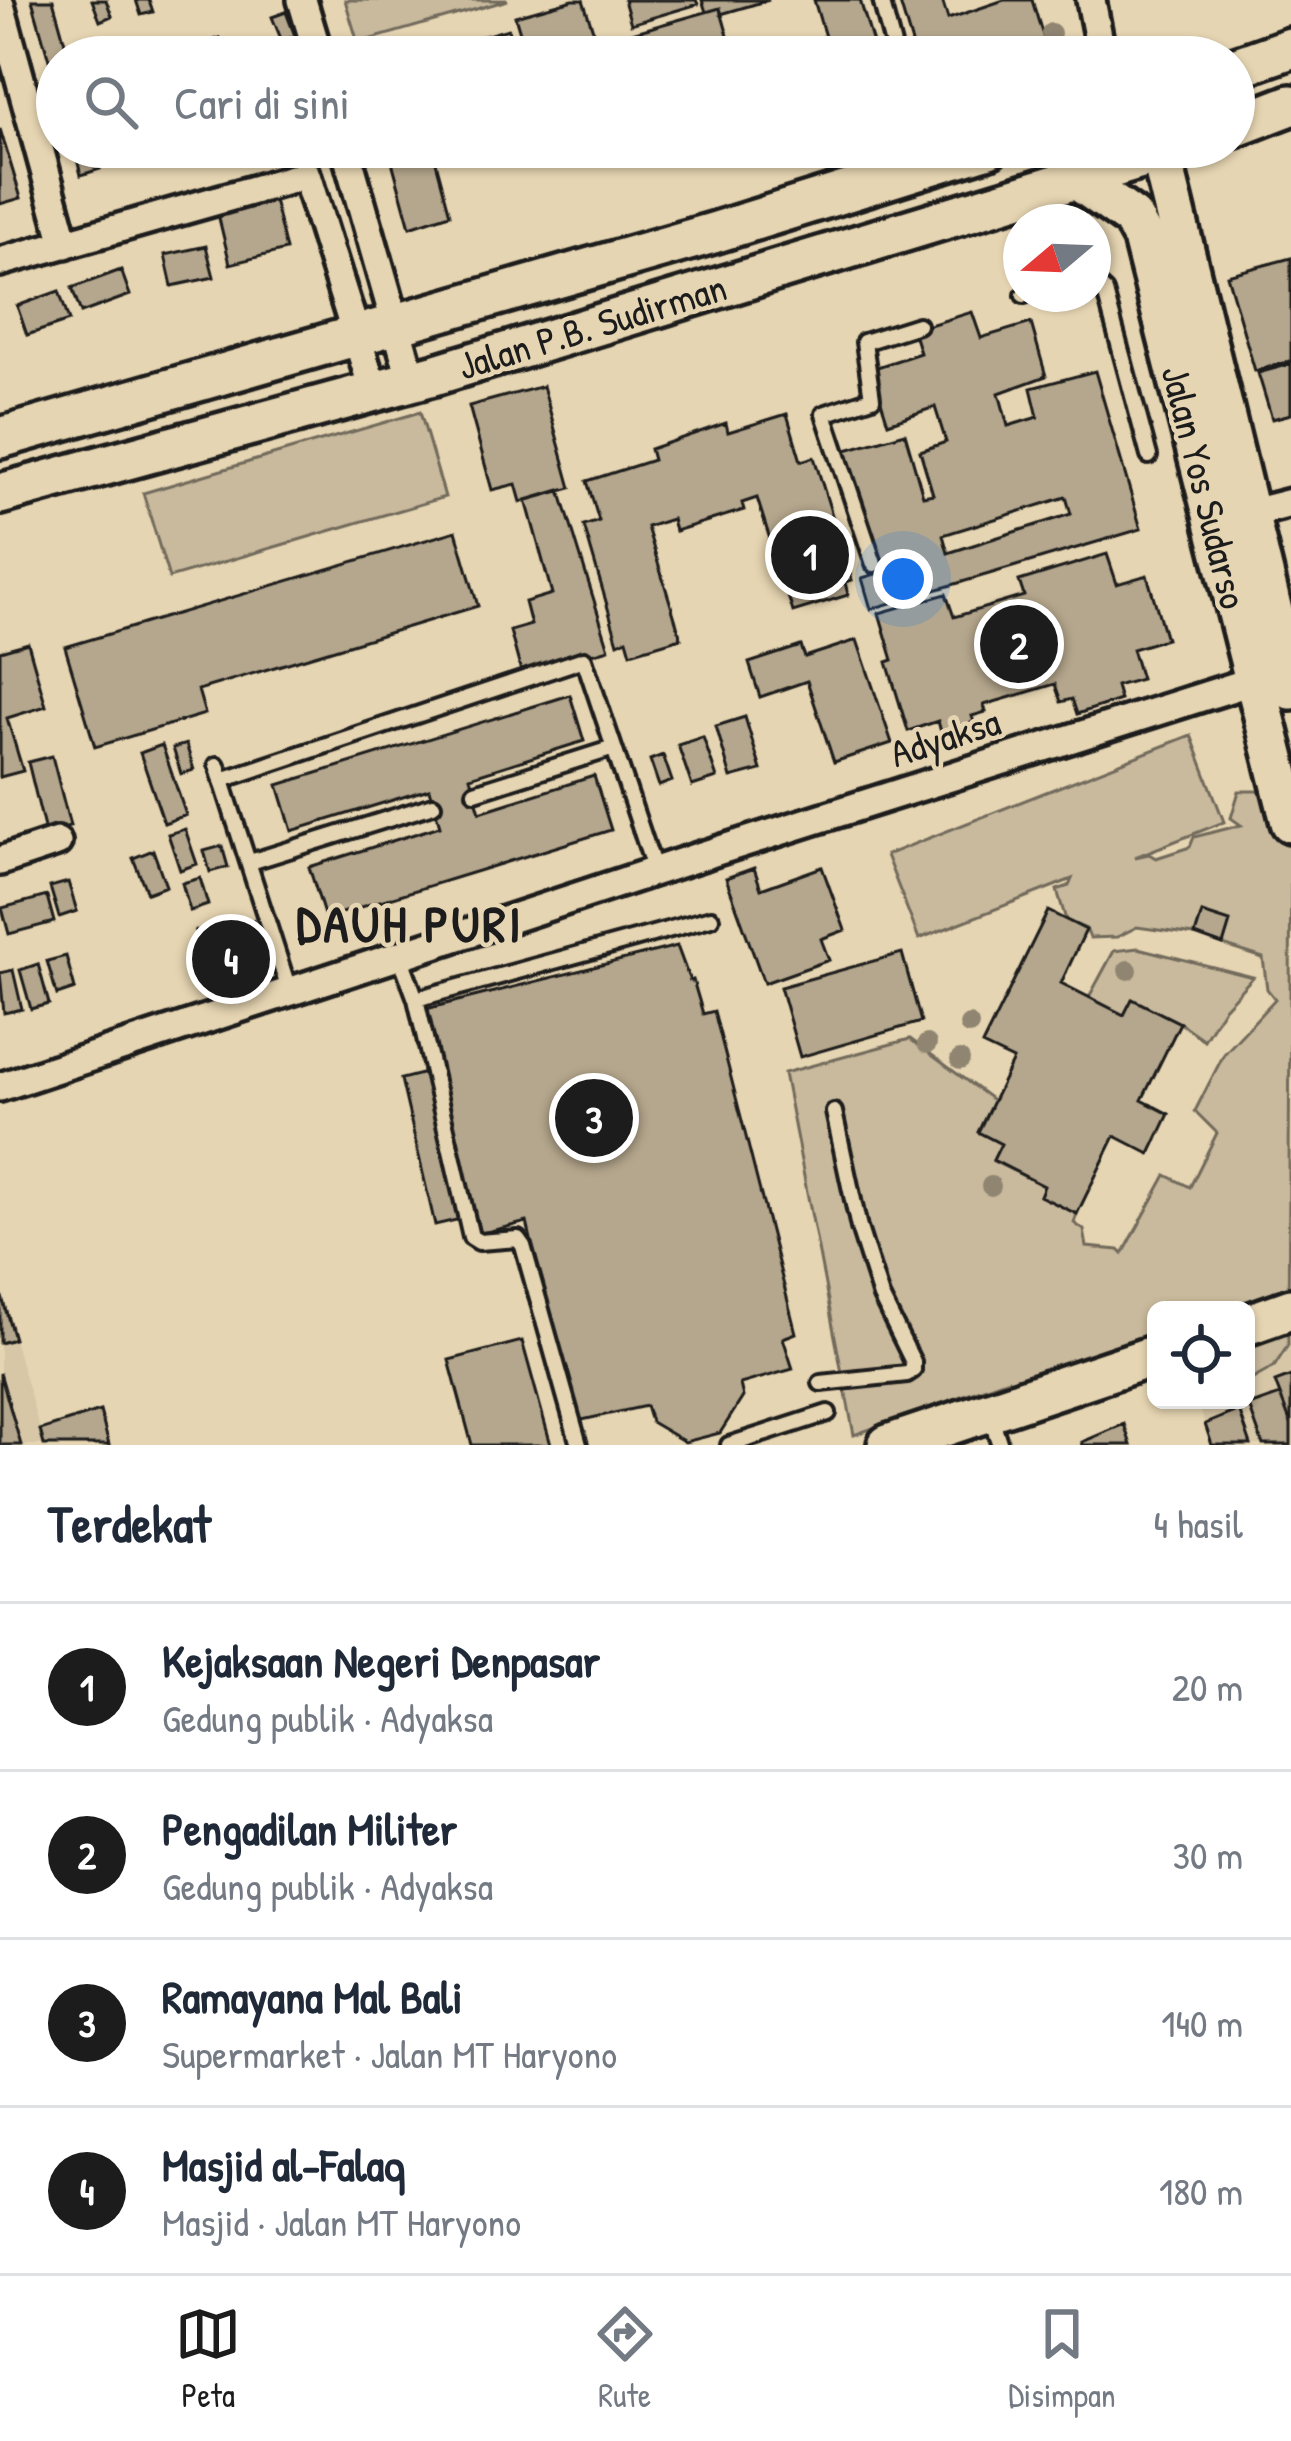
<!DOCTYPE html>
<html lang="id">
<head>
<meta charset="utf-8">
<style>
  body { margin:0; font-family:"Patrick Hand",sans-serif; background:#f2f2f3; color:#1f2937 }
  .controls { position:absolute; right:36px; bottom:36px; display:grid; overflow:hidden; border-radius:18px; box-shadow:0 3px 9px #0004 }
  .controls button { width:108px; height:108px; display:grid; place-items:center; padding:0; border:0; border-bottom:3px solid #e0e1e3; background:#fff; color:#1f2937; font:60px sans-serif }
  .compass { position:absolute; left:1003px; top:204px; width:108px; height:108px; border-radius:50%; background:#fff; box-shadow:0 3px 9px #0004; rotate:251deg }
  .you { position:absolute; left:903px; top:579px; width:42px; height:42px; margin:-30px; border:9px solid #fff; border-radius:50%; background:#1a73e8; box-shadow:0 0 0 18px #1a73e833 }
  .badge { display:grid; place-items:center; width:78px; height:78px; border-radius:50%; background:#1c1c1c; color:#fff; font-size:39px; font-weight:700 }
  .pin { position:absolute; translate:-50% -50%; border:6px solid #fff; box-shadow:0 3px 12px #0006 }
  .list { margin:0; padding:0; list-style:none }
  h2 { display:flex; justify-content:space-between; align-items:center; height:156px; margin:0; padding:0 48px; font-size:51px }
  h2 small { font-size:39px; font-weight:400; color:#747a83 }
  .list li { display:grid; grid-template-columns:78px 1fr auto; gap:36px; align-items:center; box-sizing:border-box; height:168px; padding:0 48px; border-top:3px solid #e0e1e3 }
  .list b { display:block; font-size:45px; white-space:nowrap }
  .list p { margin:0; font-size:39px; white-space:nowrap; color:#747a83 }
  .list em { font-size:39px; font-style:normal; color:#747a83 }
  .icon { flex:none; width:66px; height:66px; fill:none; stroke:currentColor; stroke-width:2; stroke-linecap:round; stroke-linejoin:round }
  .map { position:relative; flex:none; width:1291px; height:1445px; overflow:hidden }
  .search { position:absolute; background:#fff; box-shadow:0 3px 9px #0004; left:36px; right:36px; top:36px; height:132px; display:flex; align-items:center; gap:30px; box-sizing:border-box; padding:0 42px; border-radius:66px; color:#747a83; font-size:45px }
  .sheet { height:828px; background:#fff }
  nav { display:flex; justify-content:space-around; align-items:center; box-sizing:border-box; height:168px; border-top:3px solid #e0e1e3; background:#fff; font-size:33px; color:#747a83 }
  nav a { display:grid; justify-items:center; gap:6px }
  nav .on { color:#1c1c1c }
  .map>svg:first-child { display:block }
  .built { fill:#d7c7a7 }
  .green { fill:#c9ba9d; stroke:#726b5c; stroke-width:3 }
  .building { fill:#b5a78d; stroke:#1c1c1c; stroke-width:3; fill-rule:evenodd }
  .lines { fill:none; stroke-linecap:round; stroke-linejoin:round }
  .lane-casing { stroke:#1c1c1c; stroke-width:22 }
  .street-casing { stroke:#1c1c1c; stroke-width:36 }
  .secondary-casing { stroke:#1c1c1c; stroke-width:48 }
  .lane { stroke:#e6d5b2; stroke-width:14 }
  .street { stroke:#e6d5b2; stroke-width:27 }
  .secondary { stroke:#e6d5b2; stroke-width:39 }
  .tree { fill:#8f8571 }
  .labels { text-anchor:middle; stroke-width:9; stroke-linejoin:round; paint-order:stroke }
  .street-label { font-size:39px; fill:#1c1c1c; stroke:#e6d5b2 }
  .district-label { font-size:51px; font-weight:bold; letter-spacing:3px; fill:#1c1c1c; stroke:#e6d5b2 }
</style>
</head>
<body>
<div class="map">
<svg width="1291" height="1445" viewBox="0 0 1291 1445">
  <rect width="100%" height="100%" fill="#e6d5b2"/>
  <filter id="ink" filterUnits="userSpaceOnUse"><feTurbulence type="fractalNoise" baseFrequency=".00833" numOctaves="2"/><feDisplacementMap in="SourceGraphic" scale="24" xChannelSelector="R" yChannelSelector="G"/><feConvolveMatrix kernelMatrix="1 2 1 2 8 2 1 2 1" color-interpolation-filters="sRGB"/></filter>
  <g filter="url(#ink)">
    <path class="built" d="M0,1290L40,1430L44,1445H0Z
      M1291,1342V1445H1212L1197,1400H1246V1358Z"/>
    <path class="green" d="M345,0H508L358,43Z
      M420,412L445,497L169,578L143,493Z
      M1191,735L1224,822L1135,857L1149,854L1156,858L1190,847L1194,837L1241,825L1231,818L1239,791H1257L1283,798L1291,834L1288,1345L1274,1367L1251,1380L1246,1373V1310H1156V1357L1123,1390L1109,1392L1080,1371L1016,1392L1008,1379L854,1435L784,1073L910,1039L994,1101L1001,1144L993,1161L1044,1186L1040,1196L1077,1214L1074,1223L1084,1230L1087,1247L1119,1250L1123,1254L1166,1175L1190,1187L1217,1133L1195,1111L1224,1054L1275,999L1267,989L1263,958L1223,945L1202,914L1195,935L1137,927L1117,937L1090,938L1086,929L1066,920L1057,890L1069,886L1072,879L919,939L886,855Z
      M1138,948L1253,977L1223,1009L1204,1040L1180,1023L1133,999L1124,1015L1089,997L1114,951Z"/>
    <path class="building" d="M32,0H53L69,57H57V88Z
      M92,0H106L112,16L100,21Z
      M136,0H149L153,12L141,15Z
      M573,0H583L595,36L527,56L515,16Z
      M624,0H696L698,4L631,24Z
      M702,0H769L721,14L720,8L706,12Z
      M814,0H860L877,57H831Z
      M899,0H942L948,19L1004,0H1032L1047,49L1022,57H916Z
      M720,8L734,57H547L706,12Z
      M286,12L295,36L282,41L272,17Z
      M508,29L515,57H409Z
      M220,38L226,57H204L200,45Z
      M0,129L21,198L0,204Z
      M74,147H94L100,169L81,175Z
      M388,147H432L450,214L410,227Z
      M274,200L286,250L230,264L218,214Z
      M206,246L214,277L172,286L165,255Z
      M1291,258V361L1255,371L1227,275Z
      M121,270L130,295L81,313L72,288Z
      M59,291L69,321L27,335L17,306Z
      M972,312L981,338L1031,323L1046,376L999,393L1008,426L1038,417L1031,388L1095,371L1141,529L871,609L862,578L879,573L846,450L905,433L923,496L933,494L920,451L946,442L935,407L888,423L871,369L920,353L913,330ZM1066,497L1071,514L948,553L943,535Z
      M1291,364V414L1272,419L1258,373Z
      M543,386L571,488L521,502L516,484L492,490L469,406Z
      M787,414L801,461L814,457L852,580L845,582L848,595L793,612L757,498L742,503L744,510L675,531L672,519L647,527L681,638L631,653L627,639L618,643L584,526L599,521L587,481L653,460L650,449L726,423L728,432Z
      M560,490L609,649L522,675L510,631L531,625L525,602L552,594L526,500Z
      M456,531L478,606L198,690L205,714L95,747L65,647Z
      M1107,554L1117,584L1147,575L1166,639L1132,649L1141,679L1116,686L1120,700L1077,714L1072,699L1061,702L1055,684L984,705L986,712L972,716L974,722L941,732L938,721L908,731L887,662L893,660L879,613L946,594L954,617L1024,596L1019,581Z
      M857,640L892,743L834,762L807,681L760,697L749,663L801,646L805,657Z
      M28,643L46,706L7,718L23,771L0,777V651Z
      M570,695L584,741L470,777L480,812L594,776L611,830L325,918L309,867L440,826L429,789L292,831L278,785Z
      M745,717L761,770L731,778L716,726Z
      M703,737L717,778L692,786L678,745Z
      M186,744L194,770L181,774L173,748Z
      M162,745L186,815L164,823L140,753Z
      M663,755L672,781L659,786L650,760Z
      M52,756L70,826L45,832L28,762Z
      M185,829L197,864L180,870L168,834Z
      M222,846L228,867L210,872L204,851Z
      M153,850L166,886L147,893L133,858Z
      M822,867L845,930L821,939L829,960L764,983L726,878L754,868L761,889Z
      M200,878L208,905L190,911L182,883Z
      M68,882L77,911L59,917L50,887Z
      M47,896L54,922L9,934L2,908Z
      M1048,911L1086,930L1061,983L1124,1015L1132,999L1180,1023L1142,1100L1169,1114L1150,1154L1115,1136L1077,1214L1040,1196L1044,1186L993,1160L1001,1144L978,1132L1013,1060L982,1045Z
      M1202,913L1230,922L1223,945L1195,935Z
      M253,920L267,986L208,998L195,931Z
      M677,946L690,981L693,980L703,1014L714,1011L796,1333L783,1338L793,1369L740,1384L743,1397L720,1433L685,1442L651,1422L646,1406L573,1422L527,1222L474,1235L422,1010Z
      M902,953L921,1022L800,1057L780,987Z
      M66,956L75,989L57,995L47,961Z
      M38,964L49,1004L31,1009L20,970Z
      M13,970L22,1009L4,1013L0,973Z
      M425,1073L461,1219L435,1225L401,1079Z
      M0,1290L14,1339L0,1343Z
      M522,1341L551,1445H472L449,1360Z
      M0,1373L21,1445H0Z
      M1291,1376V1424L1275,1382Z
      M1280,1395L1291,1424V1445H1263L1249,1406Z
      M1239,1410L1251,1445H1212L1205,1424Z
      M100,1411L109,1445H44L40,1430Z
      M1124,1424L1131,1445H1083L1082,1442Z"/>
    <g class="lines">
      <defs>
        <path id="lane" d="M881,0L896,57
          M1093,281L1105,292L1149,456
          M1024,295L1027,294
          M874,564L824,414L872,398L864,342L918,325
          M217,765L290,993
          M222,780L584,659L614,748
          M475,792L614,748L655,871
          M250,862L433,805
          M400,956L416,999L711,918
          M416,999L471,1237L479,1242L518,1239L523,1246L579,1445
          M821,1383L907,1374L913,1370V1362L881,1297L859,1228L834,1112
          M990,1415L1000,1445
          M729,1445L828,1413"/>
        <path id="street" d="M302,0L319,57
          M1091,0L1102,57
          M0,5L65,244
          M345,147L412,381
          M0,262L306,175L374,392
          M1248,514L1291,503
          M0,861L57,842
          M0,1087L695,858L1271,675"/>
        <path id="secondary" d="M1234,68L1291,48
          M1234,127L1291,105
          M1159,147L1291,689
          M1078,180L1132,218L1143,238L1291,822
          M0,438L713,233L989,147
          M0,494L437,374L1180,147
          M1246,1325L1291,1309
          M888,1445L1156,1355"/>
      </defs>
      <use href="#lane" class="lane-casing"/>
      <use href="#street" class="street-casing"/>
      <use href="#secondary" class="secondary-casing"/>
      <use href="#lane" class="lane"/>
      <use href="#street" class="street"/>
      <use href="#secondary" class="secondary"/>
    </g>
    <g class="tree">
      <circle cx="1051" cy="33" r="10"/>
      <circle cx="1128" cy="970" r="10"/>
      <circle cx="969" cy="1025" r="10"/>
      <circle cx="927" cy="1044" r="10"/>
      <circle cx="960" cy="1060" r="10"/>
      <circle cx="991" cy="1186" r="10"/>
    </g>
  </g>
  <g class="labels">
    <g class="street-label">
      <text transform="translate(592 326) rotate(-17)" y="14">Jalan P.B. Sudirman</text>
      <text transform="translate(1205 487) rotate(76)" y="14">Jalan Yos Sudarso</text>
      <text transform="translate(945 737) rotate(-18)" y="14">Adyaksa</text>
    </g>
    <g class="district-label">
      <text x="410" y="942">DAUH PURI</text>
    </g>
  </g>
</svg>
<div class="controls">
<button><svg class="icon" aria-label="locate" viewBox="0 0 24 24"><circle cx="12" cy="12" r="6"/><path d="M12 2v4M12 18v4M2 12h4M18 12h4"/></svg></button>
</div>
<svg class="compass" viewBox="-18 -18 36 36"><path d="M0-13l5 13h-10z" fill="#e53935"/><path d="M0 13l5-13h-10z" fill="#747a83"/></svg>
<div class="you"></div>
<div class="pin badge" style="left:810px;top:555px">1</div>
<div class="pin badge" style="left:1019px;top:644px">2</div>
<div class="pin badge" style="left:594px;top:1118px">3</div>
<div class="pin badge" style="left:231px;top:959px">4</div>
<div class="search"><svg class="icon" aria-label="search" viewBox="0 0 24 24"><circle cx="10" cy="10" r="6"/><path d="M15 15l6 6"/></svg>Cari di sini</div>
</div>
<section class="sheet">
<h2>Terdekat<small>4 hasil</small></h2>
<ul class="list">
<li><span class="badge">1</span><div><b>Kejaksaan Negeri Denpasar</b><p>Gedung publik · Adyaksa</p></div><em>20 m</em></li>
<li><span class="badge">2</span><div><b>Pengadilan Militer</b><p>Gedung publik · Adyaksa</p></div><em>30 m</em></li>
<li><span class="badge">3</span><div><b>Ramayana Mal Bali</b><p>Supermarket · Jalan MT Haryono</p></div><em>140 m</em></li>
<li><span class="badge">4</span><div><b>Masjid al-Falaq</b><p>Masjid · Jalan MT Haryono</p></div><em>180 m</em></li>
</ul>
</section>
<nav>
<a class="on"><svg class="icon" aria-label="map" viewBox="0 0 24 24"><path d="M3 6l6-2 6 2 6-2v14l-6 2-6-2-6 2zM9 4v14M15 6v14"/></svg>Peta</a>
<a><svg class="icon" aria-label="directions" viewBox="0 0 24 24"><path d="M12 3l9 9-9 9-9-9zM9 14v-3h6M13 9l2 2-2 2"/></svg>Rute</a>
<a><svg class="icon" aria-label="saved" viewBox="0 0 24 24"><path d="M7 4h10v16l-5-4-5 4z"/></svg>Disimpan</a>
</nav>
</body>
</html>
